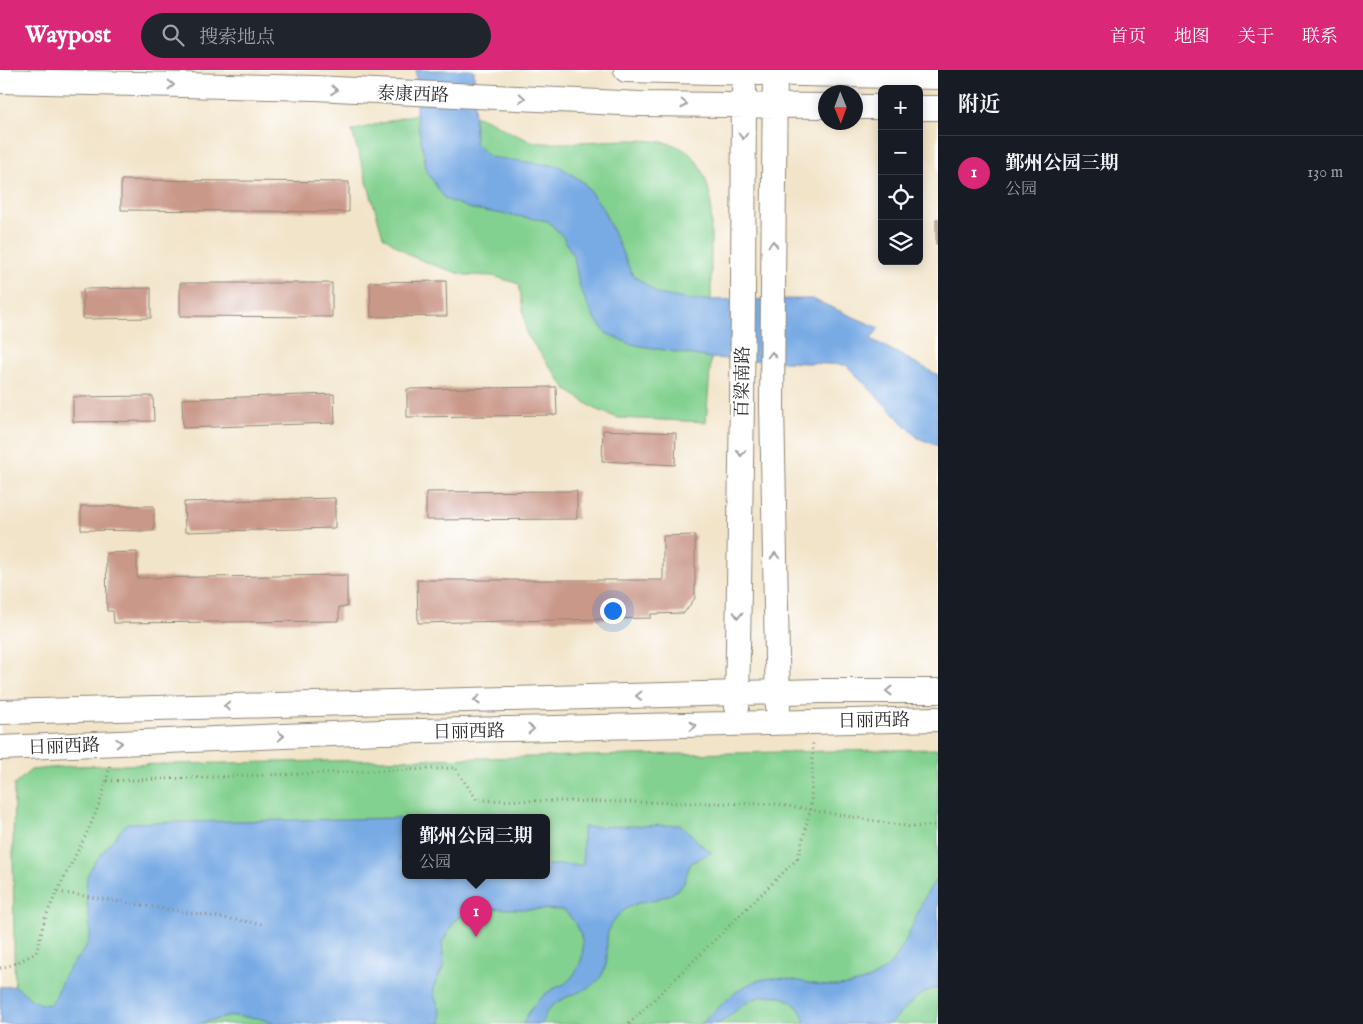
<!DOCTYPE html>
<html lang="zh">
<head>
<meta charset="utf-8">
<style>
  body { margin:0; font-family:"IM FELL English","Noto Serif SC",serif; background:#20242c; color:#f1f3f6 }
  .controls { position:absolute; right:15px; top:15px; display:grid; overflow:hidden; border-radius:8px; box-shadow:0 2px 12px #0003 }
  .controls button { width:45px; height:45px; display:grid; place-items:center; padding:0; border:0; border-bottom:1px solid #363941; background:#171b24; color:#f1f3f6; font:25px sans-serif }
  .compass { position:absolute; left:818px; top:15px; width:45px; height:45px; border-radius:50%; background:#171b24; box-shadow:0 2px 12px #0003; rotate:179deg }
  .you { position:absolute; left:612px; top:540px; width:18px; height:18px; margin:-12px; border:4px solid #fff; border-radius:50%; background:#1a73e8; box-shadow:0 0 0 8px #1a73e833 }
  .badge { display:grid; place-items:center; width:32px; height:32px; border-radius:50%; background:#db2777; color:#fff; font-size:16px; font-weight:700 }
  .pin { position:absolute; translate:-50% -41px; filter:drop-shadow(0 1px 2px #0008) }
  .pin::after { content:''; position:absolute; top:26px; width:18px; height:15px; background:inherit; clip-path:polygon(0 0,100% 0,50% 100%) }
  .popup { position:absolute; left:402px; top:744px; width:148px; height:65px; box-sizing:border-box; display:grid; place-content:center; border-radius:8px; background:#171b24; filter:drop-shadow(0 1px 4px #0005); font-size:16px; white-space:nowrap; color:#9ea1a6 }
  .popup b { font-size:19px; color:#f1f3f6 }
  .popup::after { content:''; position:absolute; left:50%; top:100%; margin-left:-10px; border:10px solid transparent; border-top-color:#171b24 }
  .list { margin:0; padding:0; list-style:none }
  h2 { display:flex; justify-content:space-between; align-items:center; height:65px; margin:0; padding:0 20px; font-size:21px }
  h2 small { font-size:16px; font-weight:400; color:#9ea1a6 }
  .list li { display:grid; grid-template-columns:32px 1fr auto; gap:15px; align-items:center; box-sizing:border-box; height:75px; padding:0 20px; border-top:1px solid #363941 }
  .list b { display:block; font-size:19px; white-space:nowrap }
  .list p { margin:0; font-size:16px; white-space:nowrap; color:#9ea1a6 }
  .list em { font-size:16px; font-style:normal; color:#9ea1a6 }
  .icon { flex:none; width:28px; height:28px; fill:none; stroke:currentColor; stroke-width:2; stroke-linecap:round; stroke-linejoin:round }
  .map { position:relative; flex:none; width:938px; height:954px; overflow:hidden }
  header { display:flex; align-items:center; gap:30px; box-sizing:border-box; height:70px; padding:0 25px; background:#db2777; color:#fff }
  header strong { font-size:24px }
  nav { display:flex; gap:28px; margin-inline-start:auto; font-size:18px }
  .search { width:350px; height:45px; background:#20242c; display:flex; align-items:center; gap:12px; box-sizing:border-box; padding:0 18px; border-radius:28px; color:#9ea1a6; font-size:19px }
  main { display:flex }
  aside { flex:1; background:#171b24 }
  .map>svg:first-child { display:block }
  .green { fill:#83d190; stroke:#577e5e; fill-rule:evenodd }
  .water { fill:#78aae4; stroke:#526a88 }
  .building { fill:#ca9889 }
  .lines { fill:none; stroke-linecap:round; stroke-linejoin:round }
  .major-casing { stroke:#8e887a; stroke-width:26 }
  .path { stroke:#8e887a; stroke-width:3; stroke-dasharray:1 4; stroke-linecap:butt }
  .major { stroke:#fff; stroke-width:24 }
  .major-bridge-casing { stroke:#8e887a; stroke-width:26; stroke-linecap:butt }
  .path-bridge { stroke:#8e887a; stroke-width:3; stroke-dasharray:1 4; stroke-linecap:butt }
  .major-bridge { stroke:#fff; stroke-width:24 }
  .oneway { stroke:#a0a0a0 }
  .labels { text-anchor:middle; stroke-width:4.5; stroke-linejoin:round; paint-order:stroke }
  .street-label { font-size:18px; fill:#2b2b2b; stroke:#fff }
</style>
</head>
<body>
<header>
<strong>Waypost</strong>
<div class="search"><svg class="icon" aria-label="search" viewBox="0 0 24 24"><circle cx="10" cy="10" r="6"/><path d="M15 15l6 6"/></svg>搜索地点</div>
<nav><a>首页</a><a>地图</a><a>关于</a><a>联系</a></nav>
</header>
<main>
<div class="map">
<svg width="938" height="954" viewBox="0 0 938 954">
  <rect width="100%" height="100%" fill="#fff"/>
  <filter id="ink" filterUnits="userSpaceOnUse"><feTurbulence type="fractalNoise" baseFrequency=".02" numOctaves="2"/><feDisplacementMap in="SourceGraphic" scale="10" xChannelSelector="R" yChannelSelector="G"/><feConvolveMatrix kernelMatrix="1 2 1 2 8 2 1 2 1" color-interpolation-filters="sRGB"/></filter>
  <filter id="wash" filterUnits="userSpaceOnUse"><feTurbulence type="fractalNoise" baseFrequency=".0096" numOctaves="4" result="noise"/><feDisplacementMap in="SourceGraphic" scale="20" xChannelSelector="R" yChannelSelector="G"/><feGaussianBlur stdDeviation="1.12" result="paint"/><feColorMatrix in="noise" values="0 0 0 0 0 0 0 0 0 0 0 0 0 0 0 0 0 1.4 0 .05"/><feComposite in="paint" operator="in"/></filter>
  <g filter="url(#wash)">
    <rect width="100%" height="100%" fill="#f2e4c9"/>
    <path class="green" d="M416,44C434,45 456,42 473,45C495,50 517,71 543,73C576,75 653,63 679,77C700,87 706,108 711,129V288L706,352L618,348L595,339L567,320L527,265L519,214L493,206L465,205L439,197L411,186L383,166L352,61Z
      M938,679V954H15L13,779L14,715L31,700L71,696ZM406,748H546V806H406Z"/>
    <path class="water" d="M416,0H474L475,73L489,87L559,96L583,112L602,137L632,204L658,224L691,230L812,229L879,258L871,269L938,305V376L918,368L846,295L710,288L630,274L606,263L593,246L580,218L574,188L564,168L548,151L471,139L445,129L427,102L416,44Z
      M399,748L400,789H406V806H546V795H583V757L681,755L706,779L712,782L691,793C687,799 687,808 683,814C668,834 640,826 622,842C594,865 617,884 600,908C585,928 548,923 542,954H523C528,941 540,926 553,919C559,916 565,915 569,910C591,888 585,858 563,840L477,838L455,850L442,873L444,895L434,917V925L441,942V954H276L258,948L231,946L197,954H0V917L15,916C27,924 36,937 51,934C58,925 60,912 66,903C75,888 90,879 90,860C90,846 82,814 89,802C98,785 115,768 127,753Z
      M938,807V919C921,917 902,943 890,954H805C800,925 768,918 745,934C736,939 725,952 716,954C712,954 706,954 701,954C720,937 739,913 765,909C781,906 798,911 814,914C838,919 866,915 885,899C912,875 915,834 938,807Z"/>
    <g id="blocks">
      <path class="building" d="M121,110L349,112V142L121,140Z
        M936,149H938V174H936Z
        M446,211L447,246L371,247L370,212Z
        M180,213H332V247L180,246Z
        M151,218V248L83,249V219Z
        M556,317L557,345L407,347V319Z
        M334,324L335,353L183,358L182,329Z
        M153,326L154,351L73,352V327Z
        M603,360L676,363L675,395L602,391Z
        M577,421V449L426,450V422Z
        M335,428V458L185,462L184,432Z
        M81,436H154V461L81,460Z
        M695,465V528L684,543L651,544V548L418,553L417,510H663V466Z
        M137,482V508L347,505V537H339V551L114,553L113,541H107L106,483Z"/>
    </g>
  </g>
  <g filter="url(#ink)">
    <use href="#blocks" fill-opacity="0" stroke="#8e887a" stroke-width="1"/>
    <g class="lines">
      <defs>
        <path id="major" d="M626,0L938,7
          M775,0L772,334L778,638
          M0,11L315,18L640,34L826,36
          M856,37H882
          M919,38H938
          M743,224L744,19
          M737,637L742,334
          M0,642L821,621H938
          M0,678L381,662L938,649"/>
      </defs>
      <use href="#major" class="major-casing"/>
      <path class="path" d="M107,711L455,698L477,730L776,734L911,757L938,755
        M798,788L811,737L813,670
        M58,822L262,854
        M0,898L12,895L36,883C40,869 43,853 49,839C70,791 102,746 110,693"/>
      <use href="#major" class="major"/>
      <defs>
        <path id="major-bridge" d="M742,334L743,224"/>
      </defs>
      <use href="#major-bridge" class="major-bridge-casing"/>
      <path class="path-bridge" d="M629,954L798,788"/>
      <use href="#major-bridge" class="major-bridge"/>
    </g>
    <defs><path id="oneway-chevron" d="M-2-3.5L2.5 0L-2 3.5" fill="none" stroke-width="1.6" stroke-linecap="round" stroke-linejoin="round" transform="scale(1.25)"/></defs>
    <g class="oneway">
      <use href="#oneway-chevron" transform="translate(171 15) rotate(1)"/>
      <use href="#oneway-chevron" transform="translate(334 20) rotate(4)"/>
      <use href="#oneway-chevron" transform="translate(522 28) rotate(3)"/>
      <use href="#oneway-chevron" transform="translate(684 34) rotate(1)"/>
      <use href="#oneway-chevron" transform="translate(743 66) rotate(90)"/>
      <use href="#oneway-chevron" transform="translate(773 174) rotate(-89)"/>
      <use href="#oneway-chevron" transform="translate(772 285) rotate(-90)"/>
      <use href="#oneway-chevron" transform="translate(741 383) rotate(91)"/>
      <use href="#oneway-chevron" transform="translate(775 486) rotate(-91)"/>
      <use href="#oneway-chevron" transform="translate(738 545) rotate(91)"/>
      <use href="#oneway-chevron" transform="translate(889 621) rotate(-180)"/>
      <use href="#oneway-chevron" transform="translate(639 626) rotate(179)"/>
      <use href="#oneway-chevron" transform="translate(477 630) rotate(179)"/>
      <use href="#oneway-chevron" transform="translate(227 636) rotate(179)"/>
      <use href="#oneway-chevron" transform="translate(693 656) rotate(-2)"/>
      <use href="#oneway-chevron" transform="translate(531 659) rotate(-1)"/>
      <use href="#oneway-chevron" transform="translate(281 666) rotate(-2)"/>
      <use href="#oneway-chevron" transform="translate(119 673) rotate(-2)"/>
    </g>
  </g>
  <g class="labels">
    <g class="street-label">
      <text transform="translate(413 24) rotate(2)" y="6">泰康西路</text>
      <text transform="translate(742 312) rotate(-89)" y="6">百梁南路</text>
      <text transform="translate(874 650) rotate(-1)" y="6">日丽西路</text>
      <text transform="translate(469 661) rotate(-1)" y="6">日丽西路</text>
      <text transform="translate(64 676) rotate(-2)" y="6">日丽西路</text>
    </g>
  </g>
</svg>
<div class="controls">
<button>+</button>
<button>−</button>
<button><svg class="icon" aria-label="locate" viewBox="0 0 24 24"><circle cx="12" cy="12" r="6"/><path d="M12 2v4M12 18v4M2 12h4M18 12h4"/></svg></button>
<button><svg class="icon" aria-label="layers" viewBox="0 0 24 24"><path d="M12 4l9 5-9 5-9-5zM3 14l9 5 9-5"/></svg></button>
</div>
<svg class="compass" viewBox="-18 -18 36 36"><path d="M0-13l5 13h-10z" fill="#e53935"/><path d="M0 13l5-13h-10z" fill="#9ea1a6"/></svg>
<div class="you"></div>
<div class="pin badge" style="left:476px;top:867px">1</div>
<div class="popup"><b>鄞州公园三期</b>公园</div>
</div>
<aside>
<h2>附近<small></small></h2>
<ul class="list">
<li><span class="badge">1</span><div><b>鄞州公园三期</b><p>公园</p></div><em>130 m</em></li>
</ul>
</aside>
</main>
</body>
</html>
